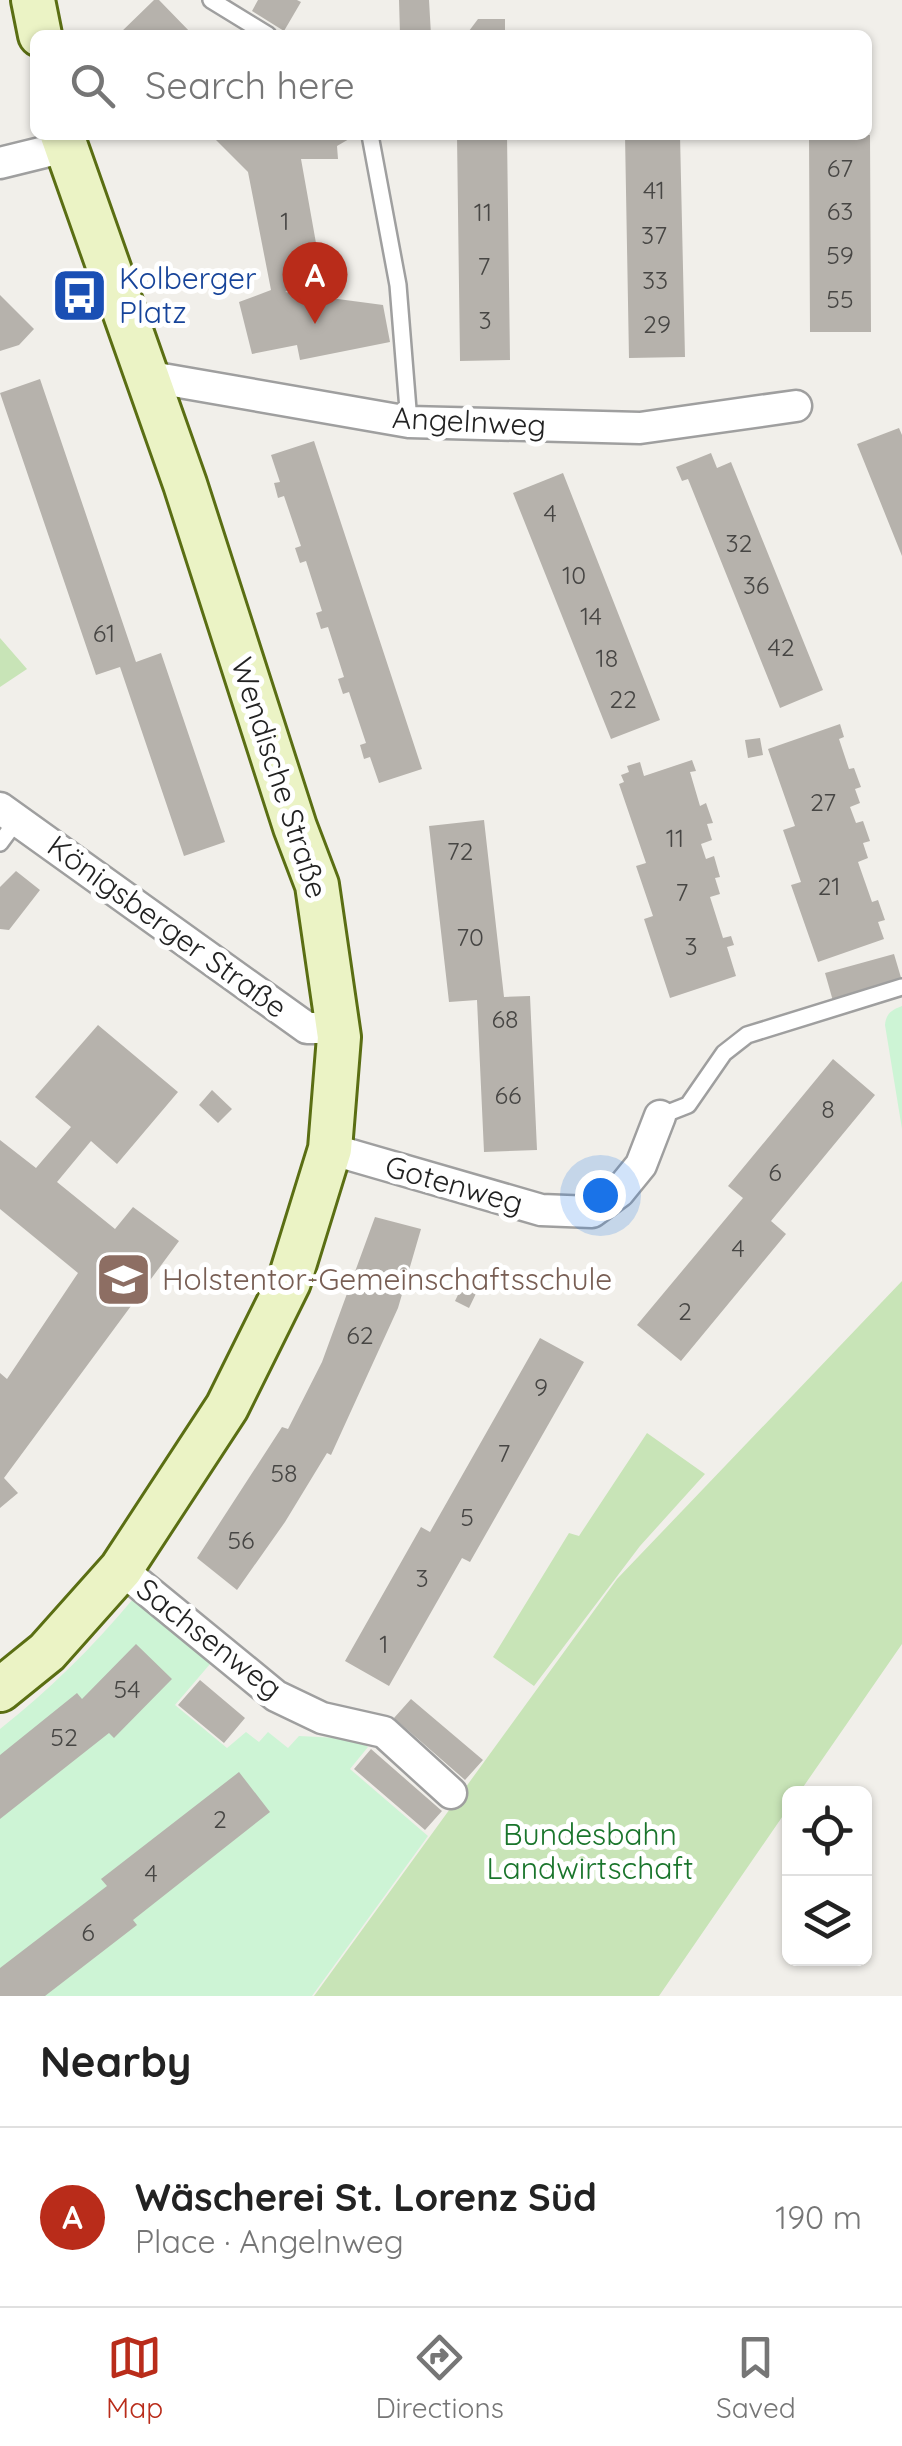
<!DOCTYPE html>
<html lang="en">
<head>
<meta charset="utf-8">
<style>
  body { margin:0; font-family:Quicksand,sans-serif; background:#f6f6f6; color:#222 }
  .controls { position:absolute; right:30px; bottom:30px; display:grid; overflow:hidden; border-radius:15px; box-shadow:0 2px 8px #0004 }
  .controls button { width:90px; height:90px; display:grid; place-items:center; padding:0; border:0; border-bottom:2px solid #e0e0e0; background:#fff; color:#222; font:50px sans-serif }
  .you { position:absolute; left:600px; top:1195px; width:35px; height:35px; margin:-25px; border:8px solid #fff; border-radius:50%; background:#1a73e8; box-shadow:0 0 0 15px #1a73e833 }
  .badge { display:grid; place-items:center; width:65px; height:65px; border-radius:50%; background:#b92c1a; color:#fff; font-size:32px; font-weight:700 }
  .pin { position:absolute; translate:-50% -82px; filter:drop-shadow(0 2px 5px #0008) }
  .pin::after { content:''; position:absolute; top:52px; width:35px; height:30px; background:inherit; clip-path:polygon(0 0,100% 0,50% 100%) }
  .list { margin:0; padding:0; list-style:none }
  h2 { display:flex; justify-content:space-between; align-items:center; height:130px; margin:0; padding:0 40px; font-size:42px }
  h2 small { font-size:32px; font-weight:400; color:#767676 }
  .list li { display:grid; grid-template-columns:65px 1fr auto; gap:30px; align-items:center; box-sizing:border-box; height:180px; padding:0 40px; border-top:2px solid #e0e0e0 }
  .list b { display:block; font-size:38px; white-space:nowrap }
  .list p { margin:0; font-size:32px; white-space:nowrap; color:#767676 }
  .list em { font-size:32px; font-style:normal; color:#767676 }
  .icon { flex:none; width:55px; height:55px; fill:none; stroke:currentColor; stroke-width:2; stroke-linecap:round; stroke-linejoin:round }
  .map { position:relative; flex:none; width:902px; height:1996px; overflow:hidden }
  .search { position:absolute; background:#fff; box-shadow:0 2px 8px #0004; left:30px; right:30px; top:30px; height:110px; display:flex; align-items:center; gap:25px; box-sizing:border-box; padding:0 35px; border-radius:15px; color:#767676; font-size:38px }
  .sheet { height:310px; background:#fff }
  nav { display:flex; justify-content:space-around; align-items:center; box-sizing:border-box; height:140px; border-top:2px solid #e0e0e0; background:#fff; font-size:28px; color:#767676 }
  nav a { display:grid; justify-items:center; gap:5px }
  nav .on { color:#b92c1a }
  .map>svg:first-child { display:block }
  .grass { fill:#c8e4b7 }
  .park { fill:#cdf4d5 }
  .building { fill:#b6b2ac }
  .lines { fill:none; stroke-linecap:round; stroke-linejoin:round }
  .lane-casing { stroke:#9f9f9f; stroke-width:20 }
  .street-casing { stroke:#9f9f9f; stroke-width:35 }
  .secondary-casing { stroke:#5a6e13; stroke-width:48 }
  .lane { stroke:#fff; stroke-width:15 }
  .street { stroke:#fff; stroke-width:30 }
  .secondary { stroke:#ebf3c5; stroke-width:42 }
  .labels { text-anchor:middle; stroke-width:10; stroke-linejoin:round; paint-order:stroke }
  .number-label { font-size:25px; fill:#474644 }
  .transit-label { font-size:30px; fill:#164399; stroke:#fff; text-anchor:start }
  .street-label { font-size:30px; fill:#222; stroke:#fff }
  .education-label { font-size:30px; fill:#785e54; stroke:#fff; text-anchor:start }
  .park-label { font-size:30px; fill:#1a752c; stroke:#fff }
</style>
</head>
<body>
<div class="map">
<svg width="902" height="1996" viewBox="0 0 902 1996">
  <rect width="100%" height="100%" fill="#f1efea"/>
  <path class="grass" d="M0,638L27,669L0,687Z
    M902,1281V1644L799,1793L790,1794L789,1807L659,1996H314L617,1579Z
    M647,1433L705,1474L640,1546L534,1686L493,1657L569,1533L579,1536Z"/>
  <path class="park" d="M902,1006V1129L885,1025C886,1014 891,1010 902,1006Z
    M133,1599L141,1601L210,1664L175,1705L227,1748L246,1732L259,1742L268,1732L288,1748L299,1736L359,1739L368,1747L350,1769L428,1836L312,1996H0V1729C49,1690 92,1648 133,1599Z"/>
  <path class="building" d="M154,0H159L193,35H118Z
    M258,0H297L301,2L284,31L252,11Z
    M399,0H429L431,35H400Z
    M478,19H505V35H466Z
    M211,135H356L337,146L338,159H301L321,271L285,292L383,305L390,342L300,360L297,345L252,354L239,302L271,290L248,172Z
    M457,135H507L510,360L460,361Z
    M625,135H680L685,357L629,358Z
    M809,135H870L871,332H810Z
    M0,295L34,329L19,345L0,351Z
    M40,379L136,662L161,653L225,842L184,856L120,667L96,675L0,393Z
    M899,428L902,435V556L857,444Z
    M314,441L422,769L379,783L370,757L364,759L360,745L366,743L349,692L343,694L338,679L344,677L328,627L321,629L316,613L322,611L306,561L300,563L295,548L301,546L284,496L278,498L274,483L280,482L271,455Z
    M711,453L717,468L731,462L823,690L780,708L688,479L682,481L676,467Z
    M563,473L660,720L611,739L513,493Z
    M840,724L844,737L839,739L849,769L854,768L861,787L855,789L860,803L850,807L856,823L863,821L870,841L863,843L868,858L858,862L872,902L878,900L885,920L878,922L884,939L818,962L791,885L801,882L783,830L795,826L768,749Z
    M760,738L763,755L748,758L745,740Z
    M692,760L696,771L690,772L700,806L706,803L713,823L707,824L712,840L701,844L706,859L714,856L720,877L715,878L720,894L710,897L723,938L731,936L734,945L727,947L736,976L670,998L644,919L653,916L636,866L646,863L619,784L624,782L621,775L629,772L627,766L640,762L644,776Z
    M484,820L504,997L530,996L537,1150L484,1152L477,1000L449,1002L429,826Z
    M16,871L40,890L9,930L0,929V887Z
    M894,954L902,981L833,1001L825,973Z
    M98,1025L178,1092L117,1164L91,1141L57,1182L115,1229L133,1207L179,1241L4,1478L18,1493L0,1508V1373L7,1379L78,1273L0,1209V1140L36,1168L71,1127L35,1097Z
    M833,1059L875,1095L771,1221L786,1234L681,1361L637,1325L743,1198L728,1186Z
    M212,1090L232,1109L218,1123L199,1105Z
    M375,1217L421,1229L398,1308L331,1455L327,1453L285,1522L237,1590L197,1558L282,1427L288,1429L322,1362Z
    M469,1272L483,1279L469,1308L455,1301Z
    M540,1338L584,1362L470,1562L462,1558L389,1686L345,1661L421,1527L430,1532Z
    M136,1644L172,1679L114,1738L109,1733L0,1819V1755L77,1693L82,1699Z
    M200,1680L245,1718L224,1743L178,1705Z
    M411,1699L483,1760L465,1780L394,1718Z
    M371,1749L442,1811L425,1830L354,1769Z
    M239,1772L270,1812L133,1920L137,1925L45,1996H0V1968L107,1886L101,1879Z"/>
  <g class="lines">
    <defs>
      <path id="lane" d="M211,0L268,35
        M370,135L398,285L409,422
        M0,843L17,820
        M660,1116L688,1105L724,1053L747,1035L902,987"/>
      <path id="street" d="M0,163L65,147
        M145,376L409,422L640,428L796,406
        M0,808L307,1028H339
        M330,1149L541,1210L592,1212L619,1192L641,1165L660,1116
        M121,1569L276,1696L322,1718L384,1732L451,1793"/>
      <path id="secondary" d="M33,0L40,35
        M0,1690L47,1652L121,1569L227,1407L289,1282L330,1149L339,1037L317,885L295,827L185,484L62,135"/>
    </defs>
    <use href="#lane" class="lane-casing"/>
    <use href="#street" class="street-casing"/>
    <use href="#secondary" class="secondary-casing"/>
    <use href="#lane" class="lane"/>
    <use href="#street" class="street"/>
    <use href="#secondary" class="secondary"/>
  </g>
  <defs>
    <symbol id="bus-square" viewBox="-11 -11 22 22"><rect x="-9" y="-9" width="18" height="18" rx="4" fill="#1a4fb4" stroke="#fff"/><path d="M-5-6H5V4H4V6H2V4H-2V6H-4V4H-5ZM-3.5-4V0h7V-4ZM-3.5 1.2v1.5H-2V1.2ZM2 1.2v1.5H3.5V1.2Z" fill="#fff"/></symbol>
    <symbol id="school-square" viewBox="-11 -11 22 22"><rect x="-9" y="-9" width="18" height="18" rx="4" fill="#8d6e63" stroke="#fff"/><path d="M0-5L7-2L0 1L-7-2ZM-4 1L0 2.5L4 1V4Q0 6-4 4Z" fill="#fff"/></symbol>
  </defs>
  <g fill-rule="evenodd">
    <use href="#bus-square" x="48" y="264" width="63" height="63"/>
    <use href="#school-square" x="92" y="1248" width="63" height="63"/>
  </g>
  <g class="labels">
    <g class="number-label">
      <text x="840" y="177">67</text>
      <text x="654" y="199">41</text>
      <text x="840" y="220">63</text>
      <text x="483" y="221">11</text>
      <text x="285" y="230">1</text>
      <text x="654" y="244">37</text>
      <text x="840" y="264">59</text>
      <text x="484" y="275">7</text>
      <text x="655" y="289">33</text>
      <text x="840" y="308">55</text>
      <text x="485" y="329">3</text>
      <text x="657" y="333">29</text>
      <text x="550" y="522">4</text>
      <text x="739" y="552">32</text>
      <text x="574" y="584">10</text>
      <text x="756" y="594">36</text>
      <text x="591" y="625">14</text>
      <text x="104" y="642">61</text>
      <text x="781" y="656">42</text>
      <text x="607" y="667">18</text>
      <text x="623" y="708">22</text>
      <text x="823" y="811">27</text>
      <text x="675" y="847">11</text>
      <text x="460" y="860">72</text>
      <text x="829" y="895">21</text>
      <text x="682" y="901">7</text>
      <text x="470" y="946">70</text>
      <text x="691" y="955">3</text>
      <text x="505" y="1028">68</text>
      <text x="508" y="1104">66</text>
      <text x="828" y="1118">8</text>
      <text x="775" y="1181">6</text>
      <text x="738" y="1257">4</text>
      <text x="685" y="1320">2</text>
      <text x="360" y="1344">62</text>
      <text x="541" y="1396">9</text>
      <text x="504" y="1462">7</text>
      <text x="284" y="1482">58</text>
      <text x="467" y="1526">5</text>
      <text x="241" y="1549">56</text>
      <text x="422" y="1587">3</text>
      <text x="384" y="1653">1</text>
      <text x="127" y="1698">54</text>
      <text x="64" y="1746">52</text>
      <text x="220" y="1828">2</text>
      <text x="151" y="1882">4</text>
      <text x="88" y="1941">6</text>
    </g>
    <g class="transit-label">
      <text x="119" y="289">Kolberger<tspan x="119" dy="34">Platz</tspan></text>
    </g>
    <g class="street-label">
      <text transform="translate(469 422) rotate(3)" y="10">Angelnweg</text>
      <text transform="translate(279 778) rotate(72)" y="10">Wendische Straße</text>
      <text transform="translate(167 927) rotate(36)" y="10">Königsberger Straße</text>
      <text transform="translate(454 1185) rotate(16)" y="10">Gotenweg</text>
      <text transform="translate(209 1639) rotate(38)" y="10">Sachsenweg</text>
    </g>
    <g class="education-label">
      <text x="162" y="1290">Holstentor-Gemeinschaftsschule</text>
    </g>
    <g class="park-label">
      <text x="590" y="1845">Bundesbahn<tspan x="590" dy="34">Landwirtschaft</tspan></text>
    </g>
  </g>
</svg>
<div class="controls">
<button><svg class="icon" aria-label="locate" viewBox="0 0 24 24"><circle cx="12" cy="12" r="6"/><path d="M12 2v4M12 18v4M2 12h4M18 12h4"/></svg></button>
<button><svg class="icon" aria-label="layers" viewBox="0 0 24 24"><path d="M12 4l9 5-9 5-9-5zM3 14l9 5 9-5"/></svg></button>
</div>
<div class="you"></div>
<div class="pin badge" style="left:315px;top:324px">A</div>
<div class="search"><svg class="icon" aria-label="search" viewBox="0 0 24 24"><circle cx="10" cy="10" r="6"/><path d="M15 15l6 6"/></svg>Search here</div>
</div>
<section class="sheet">
<h2>Nearby<small></small></h2>
<ul class="list">
<li><span class="badge">A</span><div><b>Wäscherei St. Lorenz Süd</b><p>Place · Angelnweg</p></div><em>190 m</em></li>
</ul>
</section>
<nav>
<a class="on"><svg class="icon" aria-label="map" viewBox="0 0 24 24"><path d="M3 6l6-2 6 2 6-2v14l-6 2-6-2-6 2zM9 4v14M15 6v14"/></svg>Map</a>
<a><svg class="icon" aria-label="directions" viewBox="0 0 24 24"><path d="M12 3l9 9-9 9-9-9zM9 14v-3h6M13 9l2 2-2 2"/></svg>Directions</a>
<a><svg class="icon" aria-label="saved" viewBox="0 0 24 24"><path d="M7 4h10v16l-5-4-5 4z"/></svg>Saved</a>
</nav>
</body>
</html>
